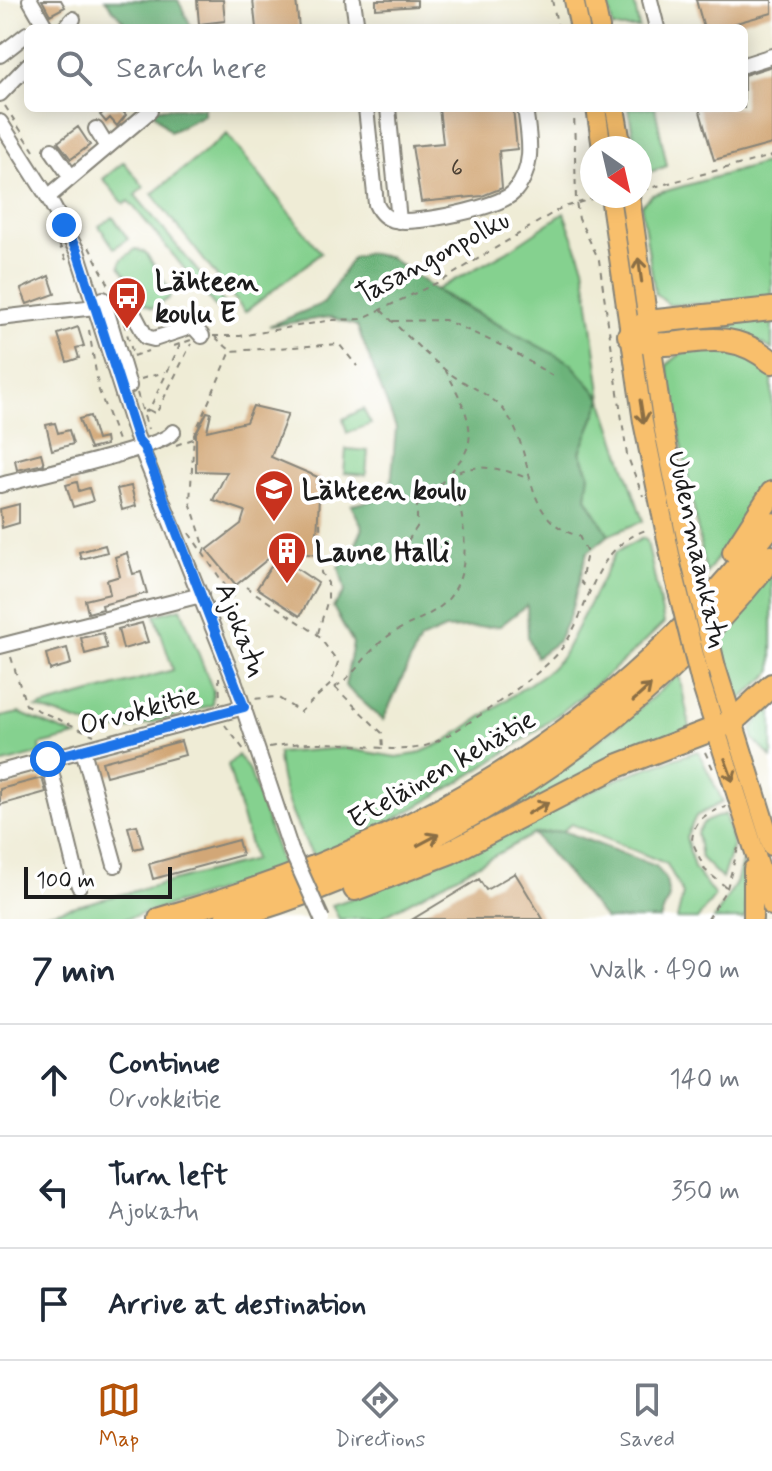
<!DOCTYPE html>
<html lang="en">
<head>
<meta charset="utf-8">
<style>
  body { margin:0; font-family:Mynerve,sans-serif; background:#f6f6f7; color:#1f2937 }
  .compass { position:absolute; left:580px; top:136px; width:72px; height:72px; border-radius:50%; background:#fff; box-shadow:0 4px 20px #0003; rotate:146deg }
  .scale { position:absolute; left:24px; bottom:20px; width:148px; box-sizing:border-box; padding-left:8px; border:4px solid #1c1c1c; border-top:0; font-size:22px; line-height:28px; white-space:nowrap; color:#1c1c1c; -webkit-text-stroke:6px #fff; paint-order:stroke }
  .stop { position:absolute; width:24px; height:24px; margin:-18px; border:6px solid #1a73e8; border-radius:50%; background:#fff }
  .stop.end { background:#1a73e8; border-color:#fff; box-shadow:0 2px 8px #0008 }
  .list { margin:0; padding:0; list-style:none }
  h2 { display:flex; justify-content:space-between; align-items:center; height:104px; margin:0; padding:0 32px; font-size:34px }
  h2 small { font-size:26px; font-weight:400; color:#747a83 }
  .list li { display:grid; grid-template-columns:52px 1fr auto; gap:24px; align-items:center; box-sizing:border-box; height:112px; padding:0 32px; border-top:2px solid #e0e1e3 }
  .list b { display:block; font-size:30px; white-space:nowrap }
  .list p { margin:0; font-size:26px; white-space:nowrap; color:#747a83 }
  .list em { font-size:26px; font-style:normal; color:#747a83 }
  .icon { flex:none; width:44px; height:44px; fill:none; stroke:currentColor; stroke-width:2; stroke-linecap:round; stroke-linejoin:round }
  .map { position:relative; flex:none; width:772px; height:919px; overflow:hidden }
  .search { position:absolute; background:#fff; box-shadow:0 4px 20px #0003; left:24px; right:24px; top:24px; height:88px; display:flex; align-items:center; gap:20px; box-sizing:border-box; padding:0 28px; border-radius:12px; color:#747a83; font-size:30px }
  .sheet { height:440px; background:#fff }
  nav { display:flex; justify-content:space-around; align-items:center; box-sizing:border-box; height:112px; border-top:2px solid #e0e1e3; background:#fff; font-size:22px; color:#747a83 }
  nav a { display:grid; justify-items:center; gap:4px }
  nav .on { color:#b45309 }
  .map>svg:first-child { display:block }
  .green { fill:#85d18f; stroke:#507656; stroke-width:2 }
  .forest { fill:#6cb37a; stroke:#44684b; stroke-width:2 }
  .building { fill:#d2a777 }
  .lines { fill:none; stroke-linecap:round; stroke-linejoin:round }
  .minor-casing { stroke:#868479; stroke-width:18 }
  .major-casing { stroke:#868479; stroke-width:22 }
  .highway-casing { stroke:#868479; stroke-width:26 }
  .path { stroke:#868479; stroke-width:2; stroke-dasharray:6 6; stroke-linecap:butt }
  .minor { stroke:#fff; stroke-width:14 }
  .major { stroke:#f8bf6c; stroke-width:18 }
  .highway { stroke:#f8bf6c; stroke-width:22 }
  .minor-bridge-casing { stroke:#868479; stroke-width:18; stroke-linecap:butt }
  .major-bridge-casing { stroke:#868479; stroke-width:22; stroke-linecap:butt }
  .minor-bridge { stroke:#fff; stroke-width:14 }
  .major-bridge { stroke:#f8bf6c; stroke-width:18 }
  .oneway { stroke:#8a6e44 }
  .route { stroke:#1a73e8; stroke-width:10 }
  .labels { text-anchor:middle; stroke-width:8; stroke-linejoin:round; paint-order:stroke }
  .number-label { font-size:24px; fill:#4a3f33 }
  .street-label { font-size:28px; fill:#1c1c1c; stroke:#fff }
  .poi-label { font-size:28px; font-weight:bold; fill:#1c1c1c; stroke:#fff; text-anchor:start }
</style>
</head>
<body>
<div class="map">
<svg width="772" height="919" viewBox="0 0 772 919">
  <rect width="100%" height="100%" fill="#fff"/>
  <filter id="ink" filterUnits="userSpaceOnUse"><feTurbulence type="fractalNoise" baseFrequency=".0125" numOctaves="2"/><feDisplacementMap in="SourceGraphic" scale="16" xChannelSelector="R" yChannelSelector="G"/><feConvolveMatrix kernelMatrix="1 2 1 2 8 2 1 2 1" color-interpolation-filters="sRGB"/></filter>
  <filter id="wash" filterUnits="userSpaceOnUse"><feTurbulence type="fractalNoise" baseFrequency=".006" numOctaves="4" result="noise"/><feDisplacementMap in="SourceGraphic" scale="32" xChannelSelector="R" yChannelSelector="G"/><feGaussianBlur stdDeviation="1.8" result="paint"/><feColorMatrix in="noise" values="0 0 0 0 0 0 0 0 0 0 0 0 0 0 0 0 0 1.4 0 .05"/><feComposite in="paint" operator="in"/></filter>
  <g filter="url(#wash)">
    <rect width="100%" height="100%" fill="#efecd6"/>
    <path class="green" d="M607,0H634L639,28H613Z
      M628,108H655L667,166L641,175L640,148H636Z
      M227,134L321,253L245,312L152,194Z
      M772,161V300L669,305L655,293L641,205L652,195Z
      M124,162L144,187L135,195L225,304L218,310L129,201L124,204L103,179Z
      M564,213L584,266L602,399L643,521L609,535L586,498L589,473L580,452L602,399L571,364L436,290L506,252Z
      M113,217L128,239L114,248L99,226Z
      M136,249L146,253L171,292L169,298L152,308L145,304L120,266L122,259Z
      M772,319V350C738,324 703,331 663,334L662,329Z
      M728,349L752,357L772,373V468L740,526L706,574L667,365L683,352Z
      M363,409L371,424L347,433L343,419Z
      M346,449L368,451L366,475L344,473Z
      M643,538L647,541L664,623C559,726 447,796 315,860C297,828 279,790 278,753L343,748L396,757L417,754L446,741L548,671L562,657L616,552Z
      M772,572V672L738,702L718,634Z
      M181,608L213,691L212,705L131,729L104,730L37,708L173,670L155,615Z
      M679,674L690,727L416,859C511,805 598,747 679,674Z
      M772,700V758L753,739L752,729Z
      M19,713L76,736L40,745L41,753L0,764V717Z
      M698,751L723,802L696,816L686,837L694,868L715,896L697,919H677L683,894L667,864L571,824L563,831L534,834L378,919H339L332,905L373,891L626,775Z
      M238,755L250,772L284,871L125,919H26L254,860L228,765Z
      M725,814L733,845L722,879L701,858L697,833L704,822Z
      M743,858L746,915L743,919H714L736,883Z"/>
    <path class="forest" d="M105,0H178L192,28H129Z
      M150,108H204V115L170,132Z
      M366,253L389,257L450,300L571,363L602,399L580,452L589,473L586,498L609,535L587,553L570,615L558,641L536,657L528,637L527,605L500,626L445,629L420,640L383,720L345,686L353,643L333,607L345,591L339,567L355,546L363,528L351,505L390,497L396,428L357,326L330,317L269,326L324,303L352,258Z
      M563,831L656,866L666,880L669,897L660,919H605L534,834Z"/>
    <g id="blocks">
      <path class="building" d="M42,0H61L65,7L50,15Z
        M197,0H223L225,21L199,24Z
        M253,0H296L299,28H256Z
        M376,0H417V6L376,9Z
        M696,0H772V13L718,28H704Z
        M772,66V144L714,160L699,108H744V75Z
        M109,108H120L126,115L117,126L110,118L106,122L100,115Z
        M439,108H513L517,149L499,151L502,188L482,196L421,202L412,146L443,143Z
        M78,127L90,145L71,159L58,142Z
        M49,276L55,294L27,304L21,289Z
        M78,327L84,346L76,348L79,358L67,362L58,334Z
        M253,406L288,414L271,457L320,478L316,555L281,551L285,545L278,551L267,550L274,554L236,585L207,550L241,524L245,511L213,500L227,472L196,471V433L207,412L211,413L207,431L246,422Z
        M90,416L97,440L105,438L106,445L90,449L79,419Z
        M55,423L58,433L69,430L73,444L52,450L46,425Z
        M41,453L44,464L17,470L15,460Z
        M77,482L79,491L89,488L93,501L73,507L66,485Z
        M131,486L136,506L122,510L117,489Z
        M19,504V523L2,528L0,509Z
        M105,545L107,552L81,559L79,552Z
        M127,553L133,574L141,572L147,593L102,605L103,609L88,613L85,600L110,594L107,580L120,576L115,557Z
        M278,556L318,583L300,616L257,588Z
        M142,623L148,642L123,649L118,629Z
        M103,633L107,648L85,654L81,638Z
        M67,648L71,664L50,670L46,654Z
        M181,741L185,755L106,776L102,762Z
        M42,778L46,792L0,805V789Z
        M137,825L143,847L134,849L128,827Z
        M238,840L242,855L153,879L149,864Z
        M515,873L543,919H413L479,879L486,890Z"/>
    </g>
  </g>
  <g filter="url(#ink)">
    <use href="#blocks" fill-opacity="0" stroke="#868479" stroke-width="2"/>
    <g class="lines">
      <defs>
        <path id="minor" d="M30,0L46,28
          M353,0L357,28
          M650,0L657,28
          M65,28L73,19
          M0,55L27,34
          M744,65L772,56
          M0,94L28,65
          M366,108L376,204C380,213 385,218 394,220C415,225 499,208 514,192C536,167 529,137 525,108
          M388,108L399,221
          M0,122L48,197L77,251L136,435L235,683L291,850
          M96,129L107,147
          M52,150L71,177
          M48,197L150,111
          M103,299L129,386
          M0,318L95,307L121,299L128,303L146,337L154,339L193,326L202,336
          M0,485C27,478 164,447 173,432
          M0,646L201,595
          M83,750L115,865
          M48,759L79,886
          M0,772L244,707"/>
        <path id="major" d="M574,0L580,28
          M594,0L600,28
          M596,108L602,148
          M615,108L622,148
          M610,196L643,422L675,579
          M630,196L663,426L691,562
          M716,667L772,846
          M701,683L772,906
          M753,869V919"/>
        <path id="highway" d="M772,309L647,322L629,335C670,363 714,314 772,362
          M734,552L772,493
          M355,889L451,852L617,766L732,722L772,685
          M160,919C411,848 613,735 772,524
          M226,919C440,857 634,733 772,557"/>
      </defs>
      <use href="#minor" class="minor-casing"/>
      <use href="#major" class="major-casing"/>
      <use href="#highway" class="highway-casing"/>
      <path class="path" d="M552,0L558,28
        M5,106L34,151
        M574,108L576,202L579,219L599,260L627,455L643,496
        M642,190L772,156
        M59,244L66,260
        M89,247L110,287
        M381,310C401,330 422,351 444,369C464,386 494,393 508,416C536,459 521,520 579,536L587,553L581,582L590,592
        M393,321L445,320L507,348L556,378
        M124,323L132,351
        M89,330L99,391L119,443
        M213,336H240L332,320L361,319L445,279L561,208L598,197
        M215,337L231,351
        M174,346L191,340
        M133,356L148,351
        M141,379L165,372
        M137,393L148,429
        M149,410L156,414L191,344
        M144,412L149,410L180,345
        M176,445L193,439
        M189,533L233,597
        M401,551L417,527V505H426C447,459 489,462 529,479
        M203,554L205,548L190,502L194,435L231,351L339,344L357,366
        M246,587L317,634L338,662L331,684L300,712L277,697L253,699
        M318,633L328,599V583L321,573L320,519
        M11,657L26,705L94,735
        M219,677L220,703
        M335,687C357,674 366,652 387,637C406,623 435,616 449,598C476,565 462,509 451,473C455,465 463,459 466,451C478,427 457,392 446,371
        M335,687L382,733L383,749
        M225,725L245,751
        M269,747C296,742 326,742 354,745C381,747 405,754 431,744C458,733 542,674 559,652C594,608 588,549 649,529
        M705,752L714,771
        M726,887L705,870L692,841C693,820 707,812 726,807
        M708,919L727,888L738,848"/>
      <use href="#minor" class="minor"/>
      <use href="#major" class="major"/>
      <use href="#highway" class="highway"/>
      <defs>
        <path id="minor-bridge" d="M291,850L322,919"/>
        <path id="major-bridge" d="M691,562L716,667
          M675,579L701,683"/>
      </defs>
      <use href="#minor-bridge" class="minor-bridge-casing"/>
      <use href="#major-bridge" class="major-bridge-casing"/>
      <use href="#minor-bridge" class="minor-bridge"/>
      <use href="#major-bridge" class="major-bridge"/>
    </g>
    <defs><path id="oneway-shaft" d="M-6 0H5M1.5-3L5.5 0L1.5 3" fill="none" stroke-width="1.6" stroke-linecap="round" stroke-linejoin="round" transform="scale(2)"/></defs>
    <g class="oneway">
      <use href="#oneway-shaft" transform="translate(640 270) rotate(-98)"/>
      <use href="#oneway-shaft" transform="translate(642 412) rotate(81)"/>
      <use href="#oneway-shaft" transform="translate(642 693) rotate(-42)"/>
      <use href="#oneway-shaft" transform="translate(729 770) rotate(70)"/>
      <use href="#oneway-shaft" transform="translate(538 808) rotate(-29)"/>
      <use href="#oneway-shaft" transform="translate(428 840) rotate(-28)"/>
    </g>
  </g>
  <g class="lines" filter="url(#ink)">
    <path class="route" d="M48,759L244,707L144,447L138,440L77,251L64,225"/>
  </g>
  <defs>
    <symbol id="bus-pin" viewBox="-11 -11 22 30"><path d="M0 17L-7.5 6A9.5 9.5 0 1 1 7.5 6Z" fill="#c8321e" stroke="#fff"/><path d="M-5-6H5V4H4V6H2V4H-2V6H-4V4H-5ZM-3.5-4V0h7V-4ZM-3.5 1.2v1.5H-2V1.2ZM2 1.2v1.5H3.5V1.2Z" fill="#fff"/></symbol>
    <symbol id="school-pin" viewBox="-11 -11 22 30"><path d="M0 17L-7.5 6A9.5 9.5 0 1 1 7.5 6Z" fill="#c8321e" stroke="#fff"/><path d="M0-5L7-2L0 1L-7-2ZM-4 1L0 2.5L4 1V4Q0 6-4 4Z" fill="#fff"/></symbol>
    <symbol id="building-pin" viewBox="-11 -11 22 30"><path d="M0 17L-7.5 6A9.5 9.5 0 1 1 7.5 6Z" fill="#c8321e" stroke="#fff"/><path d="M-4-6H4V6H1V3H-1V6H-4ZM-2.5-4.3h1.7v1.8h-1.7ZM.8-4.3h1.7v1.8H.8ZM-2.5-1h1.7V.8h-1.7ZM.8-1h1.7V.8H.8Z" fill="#fff"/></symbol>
  </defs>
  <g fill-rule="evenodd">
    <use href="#bus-pin" x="105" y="274" width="44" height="60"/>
    <use href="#school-pin" x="252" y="467" width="44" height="60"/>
    <use href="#building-pin" x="265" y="529" width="44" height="60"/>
  </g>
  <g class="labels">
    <g class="number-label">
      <text x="457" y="175">6</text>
    </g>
    <g class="street-label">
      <text transform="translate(432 256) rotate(-28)" y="10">Tasangonpolku</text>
      <text transform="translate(699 549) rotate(78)" y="10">Uudenmaankatu</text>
      <text transform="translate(242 629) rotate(69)" y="10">Ajokatu</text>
      <text transform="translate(139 709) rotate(-15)" y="10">Orvokkitie</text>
      <text transform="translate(441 768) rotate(-30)" y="10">Eteläinen kehätie</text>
    </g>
    <g class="poi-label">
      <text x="155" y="290">Lähteen<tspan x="155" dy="32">koulu E</tspan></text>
      <text x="302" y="499">Lähteen koulu</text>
      <text x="315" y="561">Laune Halli</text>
    </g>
  </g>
</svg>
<svg class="compass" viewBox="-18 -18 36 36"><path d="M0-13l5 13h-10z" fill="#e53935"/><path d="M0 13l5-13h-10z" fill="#747a83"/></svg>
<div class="scale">100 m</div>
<div class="stop" style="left:48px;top:759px"></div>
<div class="stop end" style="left:64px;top:225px"></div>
<div class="search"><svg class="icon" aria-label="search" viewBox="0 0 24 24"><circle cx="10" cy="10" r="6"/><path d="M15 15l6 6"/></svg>Search here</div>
</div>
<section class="sheet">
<h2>7 min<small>Walk · 490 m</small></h2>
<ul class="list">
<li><svg class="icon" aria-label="ahead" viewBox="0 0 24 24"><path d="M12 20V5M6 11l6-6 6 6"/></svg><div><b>Continue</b><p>Orvokkitie</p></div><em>140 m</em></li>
<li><svg class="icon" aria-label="left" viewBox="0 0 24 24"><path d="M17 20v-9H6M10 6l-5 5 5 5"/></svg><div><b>Turn left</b><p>Ajokatu</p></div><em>350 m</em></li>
<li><svg class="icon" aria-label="arrive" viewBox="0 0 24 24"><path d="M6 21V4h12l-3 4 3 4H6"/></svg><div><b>Arrive at destination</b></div></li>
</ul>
</section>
<nav>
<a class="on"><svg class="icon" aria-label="map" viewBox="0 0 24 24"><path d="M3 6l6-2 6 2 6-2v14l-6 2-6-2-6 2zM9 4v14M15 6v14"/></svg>Map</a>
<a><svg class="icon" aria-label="directions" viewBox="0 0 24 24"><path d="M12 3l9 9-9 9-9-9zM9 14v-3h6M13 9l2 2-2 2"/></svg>Directions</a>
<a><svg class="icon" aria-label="saved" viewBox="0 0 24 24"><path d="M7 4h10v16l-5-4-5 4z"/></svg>Saved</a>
</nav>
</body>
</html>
